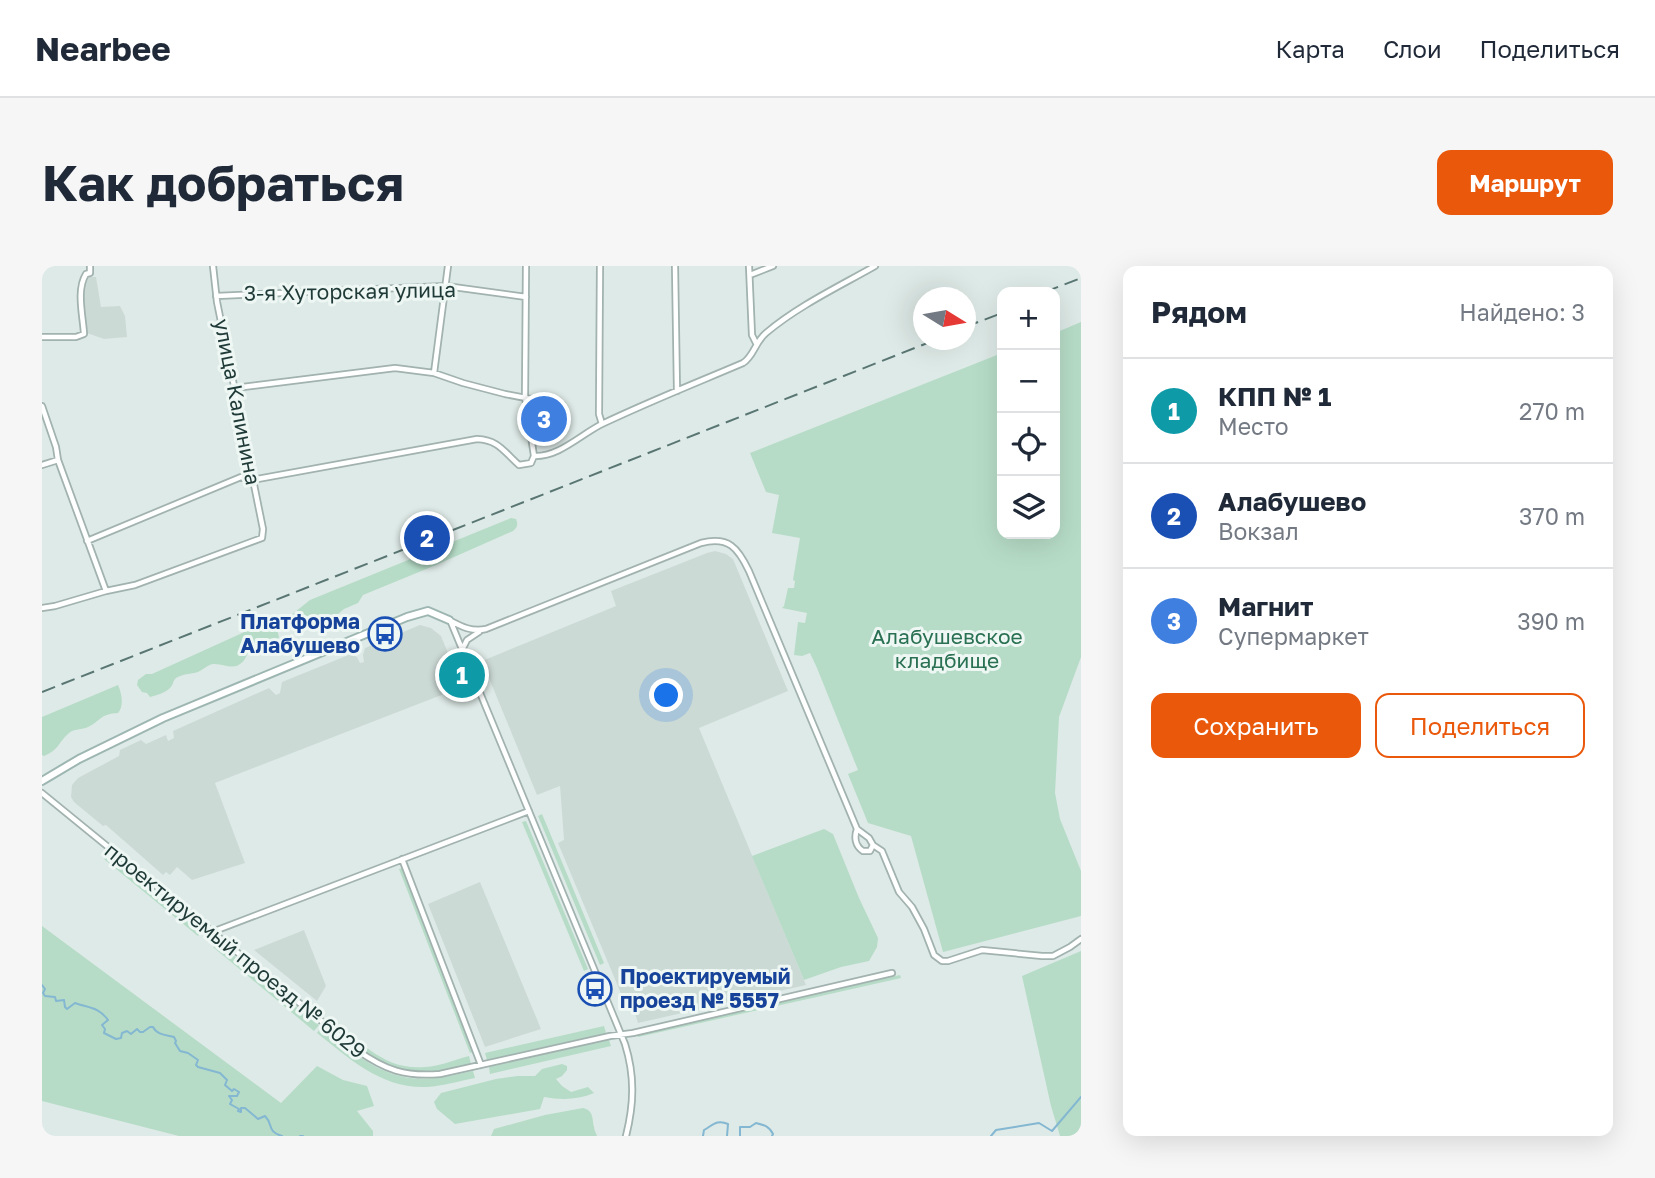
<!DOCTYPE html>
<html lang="ru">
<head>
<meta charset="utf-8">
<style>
  body { margin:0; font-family:"Golos Text",sans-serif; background:#f6f6f7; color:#1f2937 }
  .controls { position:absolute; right:21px; top:21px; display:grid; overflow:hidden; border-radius:14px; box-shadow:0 7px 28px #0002 }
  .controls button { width:63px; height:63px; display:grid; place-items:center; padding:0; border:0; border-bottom:2px solid #e0e1e3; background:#fff; color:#1f2937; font:35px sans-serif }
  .compass { position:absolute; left:871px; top:21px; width:63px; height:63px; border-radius:50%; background:#fff; box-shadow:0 7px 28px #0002; rotate:101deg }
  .you { position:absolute; left:625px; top:430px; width:24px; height:24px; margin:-18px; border:5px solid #fff; border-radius:50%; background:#1a73e8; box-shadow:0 0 0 10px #1a73e833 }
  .badge { display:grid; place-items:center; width:46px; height:46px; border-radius:50%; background:#ea580c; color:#fff; font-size:23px; font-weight:700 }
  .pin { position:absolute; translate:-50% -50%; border:4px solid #fff; box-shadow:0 2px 7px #0006 }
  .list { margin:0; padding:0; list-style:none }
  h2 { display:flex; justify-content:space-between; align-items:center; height:91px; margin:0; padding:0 28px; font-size:30px }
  h2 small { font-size:23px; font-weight:400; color:#747a83 }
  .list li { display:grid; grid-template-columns:46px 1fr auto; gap:21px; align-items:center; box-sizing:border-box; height:105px; padding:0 28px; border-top:2px solid #e0e1e3 }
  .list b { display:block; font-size:26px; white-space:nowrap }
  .list p { margin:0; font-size:23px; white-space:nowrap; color:#747a83 }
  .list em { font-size:23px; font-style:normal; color:#747a83 }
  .actions { display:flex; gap:14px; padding:21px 28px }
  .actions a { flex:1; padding:16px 0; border:2px solid #ea580c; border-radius:14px; text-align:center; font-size:24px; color:#ea580c }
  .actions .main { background:#ea580c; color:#fff }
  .icon { flex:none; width:38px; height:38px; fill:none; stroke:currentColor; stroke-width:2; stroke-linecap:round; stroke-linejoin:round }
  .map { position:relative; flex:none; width:1039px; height:870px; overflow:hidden; border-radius:14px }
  header { display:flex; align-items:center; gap:42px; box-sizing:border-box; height:98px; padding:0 35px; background:#fff; border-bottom:2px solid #e0e1e3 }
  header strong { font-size:33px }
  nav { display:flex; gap:38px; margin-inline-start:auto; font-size:24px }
  .intro { display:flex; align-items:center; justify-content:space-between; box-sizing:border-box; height:168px; padding:0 42px }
  h1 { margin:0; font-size:49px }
  .button { padding:18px 32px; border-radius:14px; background:#ea580c; color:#fff; font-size:24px; font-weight:700 }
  main { display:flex; gap:42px; padding:0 42px }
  aside { flex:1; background:#fff; border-radius:14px; box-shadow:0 7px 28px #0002 }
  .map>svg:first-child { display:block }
  .built { fill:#ccdad6 }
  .green { fill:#b6dcc7 }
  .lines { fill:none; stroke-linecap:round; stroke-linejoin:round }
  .stream { stroke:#84b7d1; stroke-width:2 }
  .street-casing { stroke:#a1b2af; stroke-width:8 }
  .secondary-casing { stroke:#9db6b1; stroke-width:10 }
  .street { stroke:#fff; stroke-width:4.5 }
  .secondary { stroke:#fff; stroke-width:6 }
  .rail { stroke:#597673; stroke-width:2; stroke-dasharray:14 7; stroke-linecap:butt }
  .labels { text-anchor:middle; stroke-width:6; stroke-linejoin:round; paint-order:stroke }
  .street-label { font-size:21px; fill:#1f3a37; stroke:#eef7f4 }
  .transit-label { font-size:21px; font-weight:bold; fill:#164399; stroke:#eef7f4; text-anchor:end }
  .park-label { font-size:21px; fill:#297152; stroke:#eef7f4 }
</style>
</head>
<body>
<header>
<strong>Nearbee</strong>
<nav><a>Карта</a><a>Слои</a><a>Поделиться</a></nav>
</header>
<div class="intro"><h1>Как добраться</h1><a class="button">Маршрут</a></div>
<main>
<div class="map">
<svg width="1039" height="870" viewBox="0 0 1039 870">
  <rect width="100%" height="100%" fill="#deeae7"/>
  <path class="built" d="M45,11H54L59,41L78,40L83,50L85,71L62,73L45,67L42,32Z
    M673,285L684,288L691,293L746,425L657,462L764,719L596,757L592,744L585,742L516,577L522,574L518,520L495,529L440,395L574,340L569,325L665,287Z
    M378,359L389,362L399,370L420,421L173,517L203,597L150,614L135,601L128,609L124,606L121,609L64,559L61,560L32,536L29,531L30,519L36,512L77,490L78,484L99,474L104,478L124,469L126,475L132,472L131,465L227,422L234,429L238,427L240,416L309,388L315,391L318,397L322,396L321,389L323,382Z
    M438,616L499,763L443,781L386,638Z
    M262,664L284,720L275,735L212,684Z"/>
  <path class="green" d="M1039,56V391L1017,451L1013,527L1018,553L1039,605V650L901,686L869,570L826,557L806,508L816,504L775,402L768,387L760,390L752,389L756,356L763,357L765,347L740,342L742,340L746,322H752L753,315L751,314L758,272L730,267L737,229L724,226L708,187L960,87V268H1013V67Z
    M469,252L474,253C476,258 476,261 471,265L394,299L321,329L316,337L302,343L287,356L273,354L253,361L248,360V350L268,334Z
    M229,354L233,356L237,371L230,383L225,384C202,368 211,390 198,398C190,404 180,397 171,398C165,399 161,404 156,406C149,408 140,408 134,412C130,416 132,418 128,422C123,427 115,429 108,431L105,427L100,426L95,419L96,414L104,408H110Z
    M76,419C80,428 82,440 76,447C58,448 60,454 46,461C40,464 32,462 26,468C15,478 18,483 2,490L0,489V451Z
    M500,548L562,697L558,699L496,550Z
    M484,555L546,703L542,705L480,556Z
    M782,563L791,568L817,632L836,672L835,681L827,695L799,701L762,714L710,590Z
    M67,588L161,664L156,670L62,593Z
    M360,602L431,786L428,787L357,603Z
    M0,660L239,837L275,800L301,814L325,820L332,840L315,845L331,865V870H137L0,835Z
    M176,677L277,759L272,765L171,681Z
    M1039,685V870H1018L1009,840L980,710Z
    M858,709L859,712L596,771L595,769Z
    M289,751C318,775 342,805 383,801C398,800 412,794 427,790L429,798C415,801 400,805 385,806C343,808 315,780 284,756Z
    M562,760L564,767L445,794L443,787Z
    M279,761C316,790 344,818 394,812C407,811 419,807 431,805L433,812C417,815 401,820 385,821C340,823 308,793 275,767Z
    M567,774L569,780L448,808L447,801Z
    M520,798L525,800V804L520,810L514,813L520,820L529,826L546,821L552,827C536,834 519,834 502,831L498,843L413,858L395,843L392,836L399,827L454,813L476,810H493L500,803Z
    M541,842C552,845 550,852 552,861C552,864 554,867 555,870H449L452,863L503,849Z"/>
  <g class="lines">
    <path class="stream" d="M0,719L3,723L1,727L3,730L13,731L14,735L22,734L23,741L25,743L33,737C47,742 57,741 66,754L60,759L63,763L62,767L74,773L79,772L80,767L85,765L89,768L95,763L98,766H101L108,761H111C115,769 124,769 132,771L134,775L133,777L138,785L146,787L156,794L154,799L156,801L178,807L185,814L183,819L190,825L192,823L197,826L195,830H187L190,834L188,838L197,843L196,845L199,846V842H203L216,853L223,850C232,859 224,865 240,870
      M258,870H261
      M661,870L662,864C671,859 675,853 686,858L685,870
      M698,870V861H708L714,857C722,859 727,860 731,868L730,870
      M949,870L954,864L997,857L1010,865L1039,831"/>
    <defs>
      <path id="street" d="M484,0L483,131L492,190
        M558,0L557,148L560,158
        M633,0L635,125
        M707,0L710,69L714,77
        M708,9L731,0
        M174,30L404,20L484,31
        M0,71H34L42,68C41,50 34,24 44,8L48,7V0
        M392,107L406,0
        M193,122L353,102L392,107L421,117L463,128L520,139
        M0,140L14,181L16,194L64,325
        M492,190C517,191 538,169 560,158C606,136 654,117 701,97C712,90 713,76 724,67C756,40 796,21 833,0
        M0,199L16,194
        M45,275L199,211L210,214L435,173C457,174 462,186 477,199L489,197L492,190
        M0,342L13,340L64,325L93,319L220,272L221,263L175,36L171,0
        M407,354C420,361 430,366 444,363L659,277C687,270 696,282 707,305L815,563L827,572L831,579L828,585H821C813,580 812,571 815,563
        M408,354L583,778C593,810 592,838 584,870
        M420,384L425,374L437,366
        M0,527L315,784C343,804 363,811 398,808L568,770L591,767L850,707
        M831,579L840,585L857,626L870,641L882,663L892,689L900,695H906L940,684L1000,690H1011L1028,681L1039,673
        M360,593L439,799
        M170,666L487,545"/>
      <path id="secondary" d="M0,515L37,493L121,452L365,351L386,345L407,354"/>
    </defs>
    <use href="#street" class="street-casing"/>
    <use href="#secondary" class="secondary-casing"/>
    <use href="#street" class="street"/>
    <use href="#secondary" class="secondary"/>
    <path class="rail" d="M1003,26L1039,12
      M923,61L960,47
      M0,426L893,74"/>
  </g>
  <defs>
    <symbol id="bus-ring" viewBox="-11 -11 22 22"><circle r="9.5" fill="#eef7f4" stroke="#1a4fb4" stroke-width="1.5"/><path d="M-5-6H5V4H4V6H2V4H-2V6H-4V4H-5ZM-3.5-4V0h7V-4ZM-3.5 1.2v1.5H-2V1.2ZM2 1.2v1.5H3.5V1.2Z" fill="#1a4fb4"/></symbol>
  </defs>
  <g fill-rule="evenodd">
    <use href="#bus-ring" x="324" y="349" width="38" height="38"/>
    <use href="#bus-ring" x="534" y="704" width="38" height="38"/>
  </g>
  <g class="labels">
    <g class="street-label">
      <text transform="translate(308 26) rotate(-1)" y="7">3-я Хуторская улица</text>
      <text transform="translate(195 136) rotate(79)" y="7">улица Калинина</text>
      <text transform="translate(193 685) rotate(39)" y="7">проектируемый проезд № 6029</text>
    </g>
    <g class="transit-label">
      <text x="318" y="363">Платформа<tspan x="318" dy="24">Алабушево</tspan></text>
      <text x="578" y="718" text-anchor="start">Проектируемый<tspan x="578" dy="24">проезд № 5557</tspan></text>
    </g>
    <g class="park-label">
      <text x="905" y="378">Алабушевское<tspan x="905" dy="24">кладбище</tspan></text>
    </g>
  </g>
</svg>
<div class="controls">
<button>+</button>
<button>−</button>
<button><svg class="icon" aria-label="locate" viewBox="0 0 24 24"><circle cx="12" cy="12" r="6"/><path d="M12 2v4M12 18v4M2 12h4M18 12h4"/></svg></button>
<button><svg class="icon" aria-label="layers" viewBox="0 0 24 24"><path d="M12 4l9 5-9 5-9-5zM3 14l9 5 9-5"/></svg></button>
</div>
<svg class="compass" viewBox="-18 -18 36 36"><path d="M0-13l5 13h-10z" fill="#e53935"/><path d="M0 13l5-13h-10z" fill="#747a83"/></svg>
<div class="you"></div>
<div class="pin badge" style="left:420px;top:409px;background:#0f9aa8">1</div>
<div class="pin badge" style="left:385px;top:272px;background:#1a4fb4">2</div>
<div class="pin badge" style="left:502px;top:153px;background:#3f7fe0">3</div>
</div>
<aside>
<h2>Рядом<small>Найдено: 3</small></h2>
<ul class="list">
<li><span class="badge" style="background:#0f9aa8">1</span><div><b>КПП № 1</b><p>Место</p></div><em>270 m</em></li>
<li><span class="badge" style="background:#1a4fb4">2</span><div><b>Алабушево</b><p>Вокзал</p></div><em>370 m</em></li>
<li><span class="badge" style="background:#3f7fe0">3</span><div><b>Магнит</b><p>Супермаркет</p></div><em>390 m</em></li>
</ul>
<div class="actions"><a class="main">Сохранить</a><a>Поделиться</a></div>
</aside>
</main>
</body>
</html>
